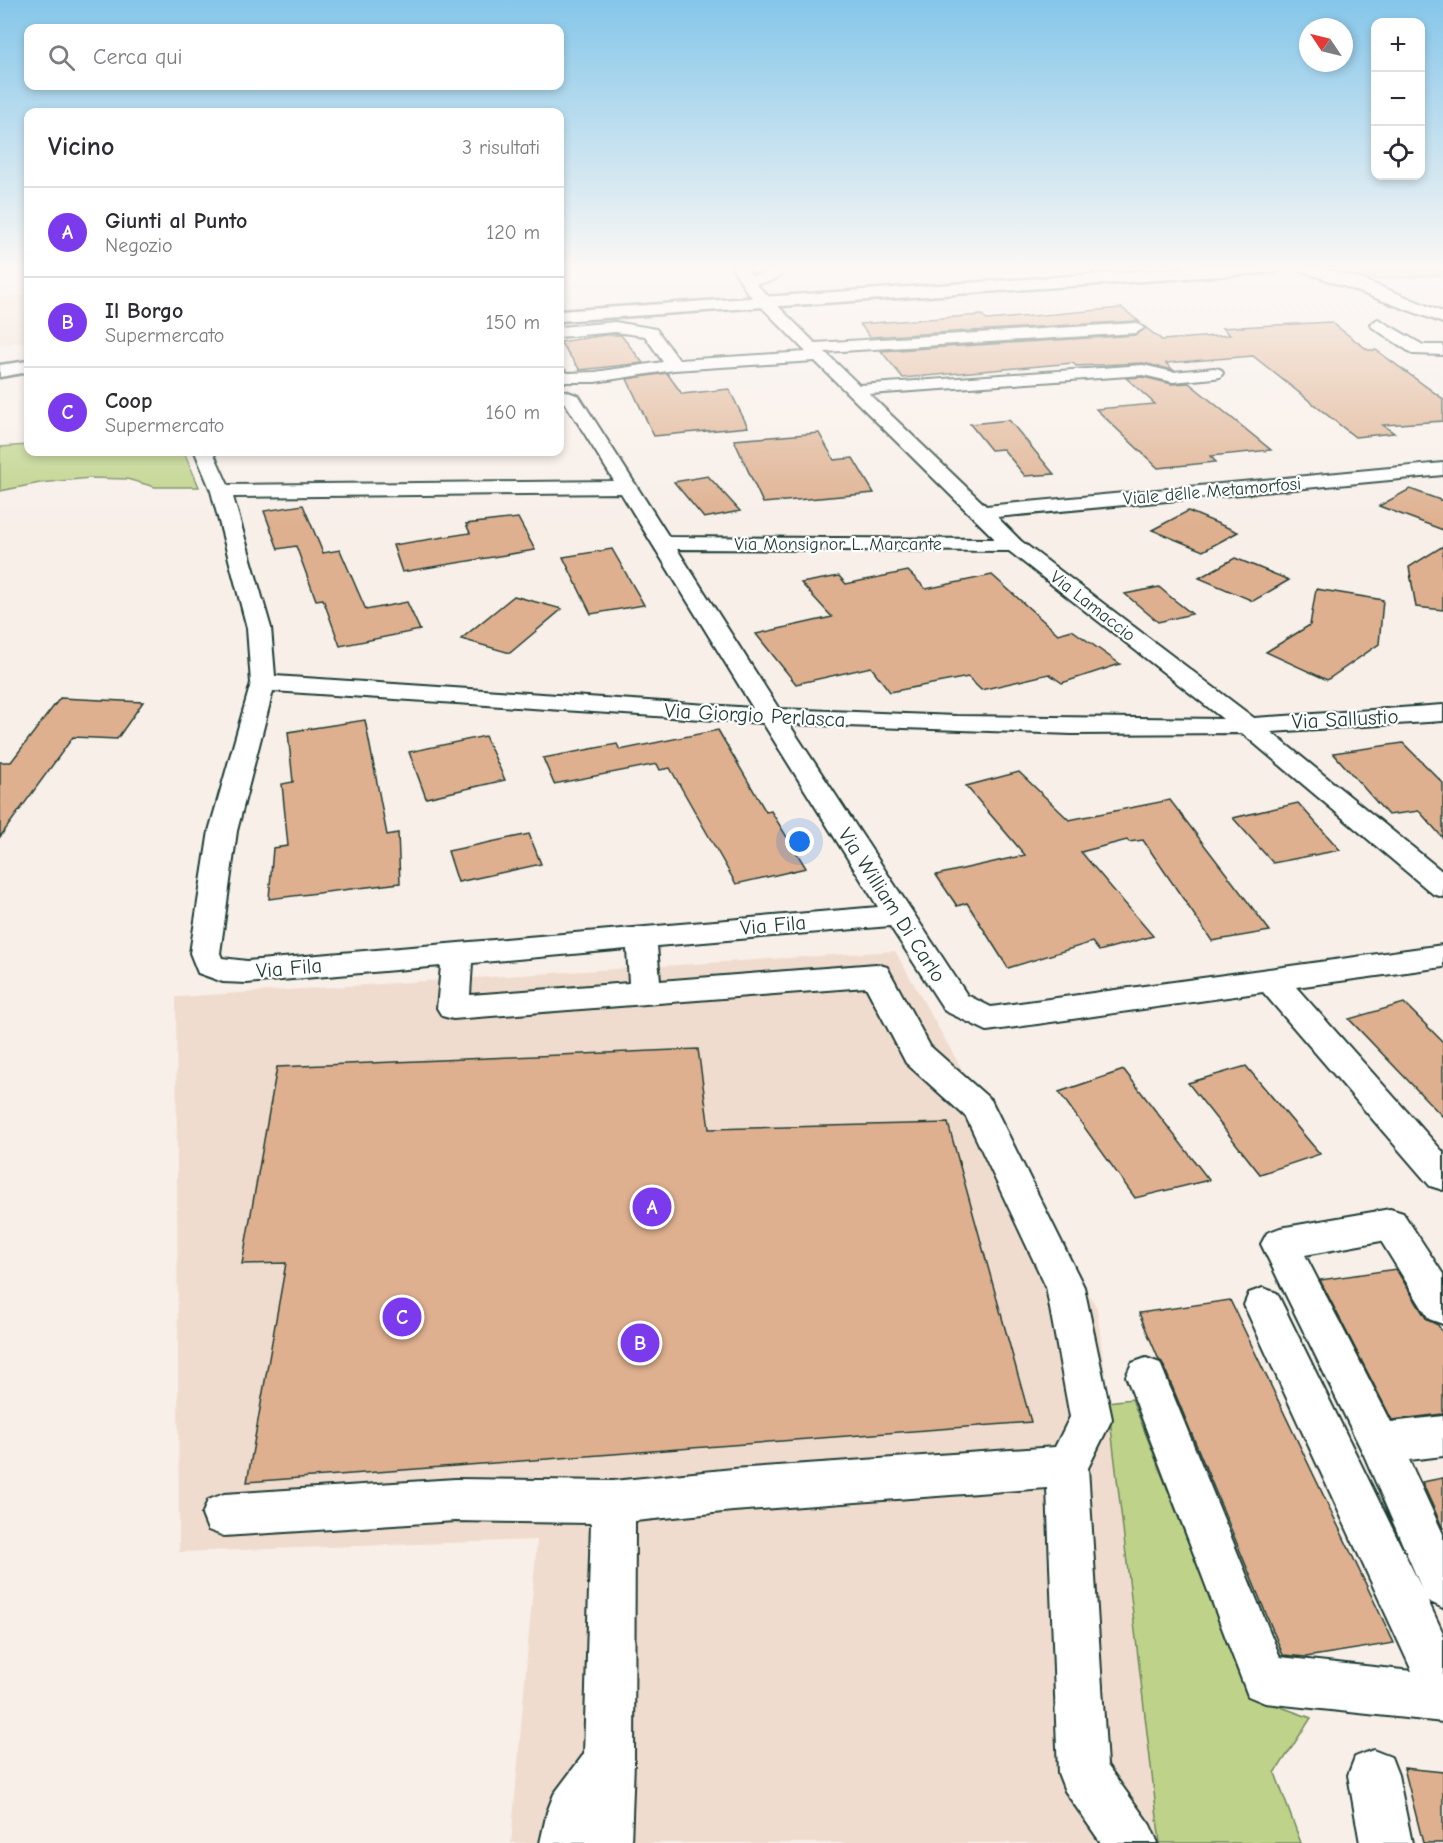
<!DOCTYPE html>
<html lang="it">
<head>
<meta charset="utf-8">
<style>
  body { margin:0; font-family:"Comic Neue",sans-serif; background:#f2f2f3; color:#2b2b33 }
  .controls { position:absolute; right:18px; top:18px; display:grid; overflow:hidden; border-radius:12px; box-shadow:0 3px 9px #0003 }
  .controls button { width:54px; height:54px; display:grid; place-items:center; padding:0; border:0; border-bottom:2px solid #e1e1e2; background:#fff; color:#2b2b33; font:30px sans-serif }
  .compass { position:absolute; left:1299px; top:18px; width:54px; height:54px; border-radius:50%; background:#fff; box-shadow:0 3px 9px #0003; rotate:305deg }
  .you { position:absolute; left:800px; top:842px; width:21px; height:21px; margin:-15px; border:4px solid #fff; border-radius:50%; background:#1a73e8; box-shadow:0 0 0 9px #1a73e833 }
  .badge { display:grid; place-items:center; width:39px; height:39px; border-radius:50%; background:#7c3aed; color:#fff; font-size:20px; font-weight:700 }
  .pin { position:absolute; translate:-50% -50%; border:3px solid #fff; box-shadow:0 2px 6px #0006 }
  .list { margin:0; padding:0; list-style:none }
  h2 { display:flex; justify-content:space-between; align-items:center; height:78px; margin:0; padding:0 24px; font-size:26px }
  h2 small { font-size:20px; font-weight:400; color:#7c7c81 }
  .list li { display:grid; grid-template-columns:39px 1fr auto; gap:18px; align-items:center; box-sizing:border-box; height:90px; padding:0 24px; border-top:2px solid #e1e1e2 }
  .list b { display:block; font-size:22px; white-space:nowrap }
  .list p { margin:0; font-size:20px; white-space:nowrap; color:#7c7c81 }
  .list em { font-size:20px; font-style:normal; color:#7c7c81 }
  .icon { flex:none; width:33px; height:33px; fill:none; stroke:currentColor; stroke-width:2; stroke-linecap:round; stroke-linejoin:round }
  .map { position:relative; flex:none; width:1443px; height:1843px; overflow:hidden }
  .search { position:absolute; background:#fff; box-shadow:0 3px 9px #0003; left:24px; top:24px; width:540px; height:66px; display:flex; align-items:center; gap:15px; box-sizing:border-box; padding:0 21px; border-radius:12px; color:#7c7c81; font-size:22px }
  .panel { position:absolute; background:#fff; box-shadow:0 3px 9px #0003; left:24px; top:108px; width:540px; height:348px; border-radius:12px }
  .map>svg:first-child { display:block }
  .built { fill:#f0dcce }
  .green { fill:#bed389; stroke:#6e885e; stroke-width:1.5 }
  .building { fill:#deb08f; stroke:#1f3d34; stroke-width:1.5 }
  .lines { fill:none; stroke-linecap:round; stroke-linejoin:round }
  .minor-casing { stroke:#1f3d34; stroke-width:4 }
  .major-casing { stroke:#1f3d34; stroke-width:5 }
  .minor { fill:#fff; fill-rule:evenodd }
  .major { fill:#fff; fill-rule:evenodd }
  .labels { text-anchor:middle; stroke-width:4.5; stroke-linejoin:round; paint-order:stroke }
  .far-street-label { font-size:18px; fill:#1f3d34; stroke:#fff }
  .street-label { font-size:21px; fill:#1f3d34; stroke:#fff }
</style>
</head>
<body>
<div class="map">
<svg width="1443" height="1843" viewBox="0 0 1443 1843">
  <rect width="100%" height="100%" fill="#f8efe9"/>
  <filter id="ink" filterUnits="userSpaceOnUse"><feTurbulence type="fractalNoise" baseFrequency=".0167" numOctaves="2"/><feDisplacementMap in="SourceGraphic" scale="12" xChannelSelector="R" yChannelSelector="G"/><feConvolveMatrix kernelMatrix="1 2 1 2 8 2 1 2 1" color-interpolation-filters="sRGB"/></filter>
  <g filter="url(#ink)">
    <path class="built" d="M28,295V342L0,345V297Z
      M895,951L1097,1308L1160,1843H511L537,1540L179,1552L176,997Z"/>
    <path class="green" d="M1329,267H1443V275L1350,280L1329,273L1327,270Z
      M28,445V452H184L199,487H155L127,479L90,478L40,483L0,491V447Z
      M1132,1399L1248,1695L1311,1718L1275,1773L1301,1843H1160L1108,1402Z"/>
    <path class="building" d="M1122,308L1141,323L1136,321L870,337L860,324L982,315L987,320Z
      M1331,322L1368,350H1376L1443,399V421L1383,425L1394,433L1355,437L1253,356L1166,363L1173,370L1143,363L1076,366L1073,363L903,378L881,351L1136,335L1146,328L1162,340L1230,335L1222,328Z
      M605,335H621L643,363L580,370L560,342Z
      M667,373L682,394L729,389L748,427L654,436L627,379Z
      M1143,377L1172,384L1189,383L1271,450L1210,456L1216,462L1158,468L1096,409L1155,404L1126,378Z
      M1009,420L1054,474L1025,476L1003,449L991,450L970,424Z
      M819,433L834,460L853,458L874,493L763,503L734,440Z
      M708,476L740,511L704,518L674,482Z
      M1410,489L1443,501V530L1379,506Z
      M303,505L323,553L340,550L366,610L407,602L420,630L340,646L323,599L316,600L296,546L278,549L264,511Z
      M1188,511L1238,532L1203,551L1152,530Z
      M518,518L535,550L402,572L393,545L470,533L466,524Z
      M1443,546V610L1416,607L1409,567Z
      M612,549L644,605L591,614L563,557Z
      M1235,558L1289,580L1253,601L1199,578Z
      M908,571L926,589L992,575L1058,634L1072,630L1120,664L1062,683L1049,674L981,690L968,677L890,692L871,667L796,684L756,634L832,617L801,583L839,576L846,584Z
      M1159,587L1173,599L1192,614L1158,622L1125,594Z
      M1316,589L1383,600L1379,644L1327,680L1266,652L1310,625Z
      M514,596L562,609L510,653L461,639Z
      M60,698L143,702L117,739L73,737L0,837V762H11Z
      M365,720L387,835L398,833L400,883L269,899L273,848L288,846L282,784L293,782L288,732Z
      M718,730L766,812L771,811L806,868L736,884L670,768L660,770L657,764L554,784L543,758L617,744L620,750Z
      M485,736L505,780L426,798L409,752Z
      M1403,743L1443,783V838L1419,811L1388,815L1333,753Z
      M1019,772L1069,820L1170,800L1270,931L1212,941L1143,840L1129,842L1127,840L1081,852L1153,936L1099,951L1092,942L1008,968L967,903L957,906L936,875L1025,855L966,786Z
      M1298,803L1340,850L1273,863L1233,818Z
      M529,834L541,864L458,882L448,851Z
      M1404,1003L1443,1042V1117L1349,1019Z
      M698,1049L709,1129L948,1123L1031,1422L247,1482L286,1263L242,1264L277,1067Z
      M1246,1066L1320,1154L1260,1174L1188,1083Z
      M1124,1070L1209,1180L1135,1198L1059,1092Z
      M1396,1269L1427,1320L1438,1325L1443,1333V1414L1392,1420L1320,1280Z
      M1230,1300L1394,1643L1306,1657L1283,1655L1162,1362L1159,1360L1139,1313Z
      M1443,1478V1529L1422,1482Z
      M1404,1768L1443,1772V1843H1423Z"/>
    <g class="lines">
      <defs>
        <path id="minor" d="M732,267H746L752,276L763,273L768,267H782C782,281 767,282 756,284L815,343L1136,323L1144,328L1136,333L825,352L859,385L1143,365L1173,372L1214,368L1220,369L1223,373L1220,377L1214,378L1173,382L1143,375L869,394L986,506L1443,463V475L997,517L1021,541L1254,718L1443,705V721L1271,732L1443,872V897L1433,894L1242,733L1072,734L789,724L967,995L991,1007L1443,945V967L1296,987L1443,1152V1190L1430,1186L1263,992L987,1031L945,1011L890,926L657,946L660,981L876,964L887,967L930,1046L991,1100L1084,1287L1112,1419L1088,1468L1107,1765L1150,1825L1158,1843H1101L1065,1791L1058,1773L1047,1488L733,1511L635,1521L634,1762L631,1843H540L547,1812L554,1794L584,1754L591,1523L455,1521L224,1536L208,1530L202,1515L208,1500L224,1494L455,1479L613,1481L733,1469L1055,1447L1070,1417L1046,1287L966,1117L906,1063L866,987L453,1019L442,1016L437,1008L441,966L247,983L223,982L198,973L190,953L209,831L251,683L247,628L211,491L195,452H213L228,485L614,481L566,404L560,400V389L579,396L669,537L995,539L815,361L674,370L595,382H560V368L568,373L595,372L663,362L645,336L615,332L560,337V327L615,322L656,329L679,360L806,352L747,292ZM621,493L753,708L275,676L271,628L233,497ZM677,549L1009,551L1223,719L956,716L779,709ZM273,691L763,723L878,907L247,961L222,958L220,953L237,831ZM627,949L629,983L470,995L472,963Z
          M1298,267C1345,267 1399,295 1443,312V323L1300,270Z
          M1378,319L1423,345H1443V355L1413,354L1372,327L1370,324Z
          M1390,1209L1403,1213L1443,1274V1324L1429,1319L1381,1241L1305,1255L1391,1422L1443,1416V1456L1409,1460L1443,1534V1608L1428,1601L1443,1633V1722L1265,1703L1248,1696L1126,1376L1132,1363L1146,1358L1160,1363L1280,1657L1412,1671L1244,1305L1249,1293L1263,1288L1277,1293L1422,1589L1364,1455L1261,1244L1267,1233L1280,1228Z
          M1373,1750L1391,1757L1398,1775L1412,1843H1360L1348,1775L1355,1757Z"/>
        <path id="major" d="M1200,267H1283L1275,272L560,321V311Z
          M28,361V372L0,377V365Z"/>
      </defs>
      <use href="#minor" class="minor-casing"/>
      <use href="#major" class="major-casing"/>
      <use href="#minor" class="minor"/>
      <use href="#major" class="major"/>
    </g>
  </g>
  <linearGradient id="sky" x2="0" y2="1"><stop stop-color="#85c6e9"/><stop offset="0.51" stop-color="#fcf8f5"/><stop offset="1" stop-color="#fcf8f5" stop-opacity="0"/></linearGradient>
  <rect width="1443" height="525" fill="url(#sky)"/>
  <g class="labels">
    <g class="far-street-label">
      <text transform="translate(1212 491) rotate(-5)" y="6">Viale delle Metamorfosi</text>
      <text x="838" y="550">Via Monsignor L. Marcante</text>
      <text transform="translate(1093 606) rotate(38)" y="6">Via Lamaccio</text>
    </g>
    <g class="street-label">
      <text transform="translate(755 715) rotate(3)" y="7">Via Giorgio Perlasca</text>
      <text transform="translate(1345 719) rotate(-3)" y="7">Via Sallustio</text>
      <text transform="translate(892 905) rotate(57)" y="7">Via William Di Carlo</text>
      <text transform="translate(773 925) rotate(-5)" y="7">Via Fila</text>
      <text transform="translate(289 968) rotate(-5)" y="7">Via Fila</text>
    </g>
  </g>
</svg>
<div class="controls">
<button>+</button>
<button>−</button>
<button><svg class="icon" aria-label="locate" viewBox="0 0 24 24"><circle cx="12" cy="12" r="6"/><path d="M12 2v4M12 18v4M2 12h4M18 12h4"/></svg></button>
</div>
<svg class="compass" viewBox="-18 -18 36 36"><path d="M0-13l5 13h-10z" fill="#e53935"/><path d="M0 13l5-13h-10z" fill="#7c7c81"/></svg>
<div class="you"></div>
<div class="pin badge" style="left:652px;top:1207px">A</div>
<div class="pin badge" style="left:640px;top:1343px">B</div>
<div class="pin badge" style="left:402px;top:1317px">C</div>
<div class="search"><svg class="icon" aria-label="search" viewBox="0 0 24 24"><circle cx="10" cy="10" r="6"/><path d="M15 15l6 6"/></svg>Cerca qui</div>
<section class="panel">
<h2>Vicino<small>3 risultati</small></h2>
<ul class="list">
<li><span class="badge">A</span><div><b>Giunti al Punto</b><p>Negozio</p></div><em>120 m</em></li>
<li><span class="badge">B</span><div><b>Il Borgo</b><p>Supermercato</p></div><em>150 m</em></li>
<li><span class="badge">C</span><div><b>Coop</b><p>Supermercato</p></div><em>160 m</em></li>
</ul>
</section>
</div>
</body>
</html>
